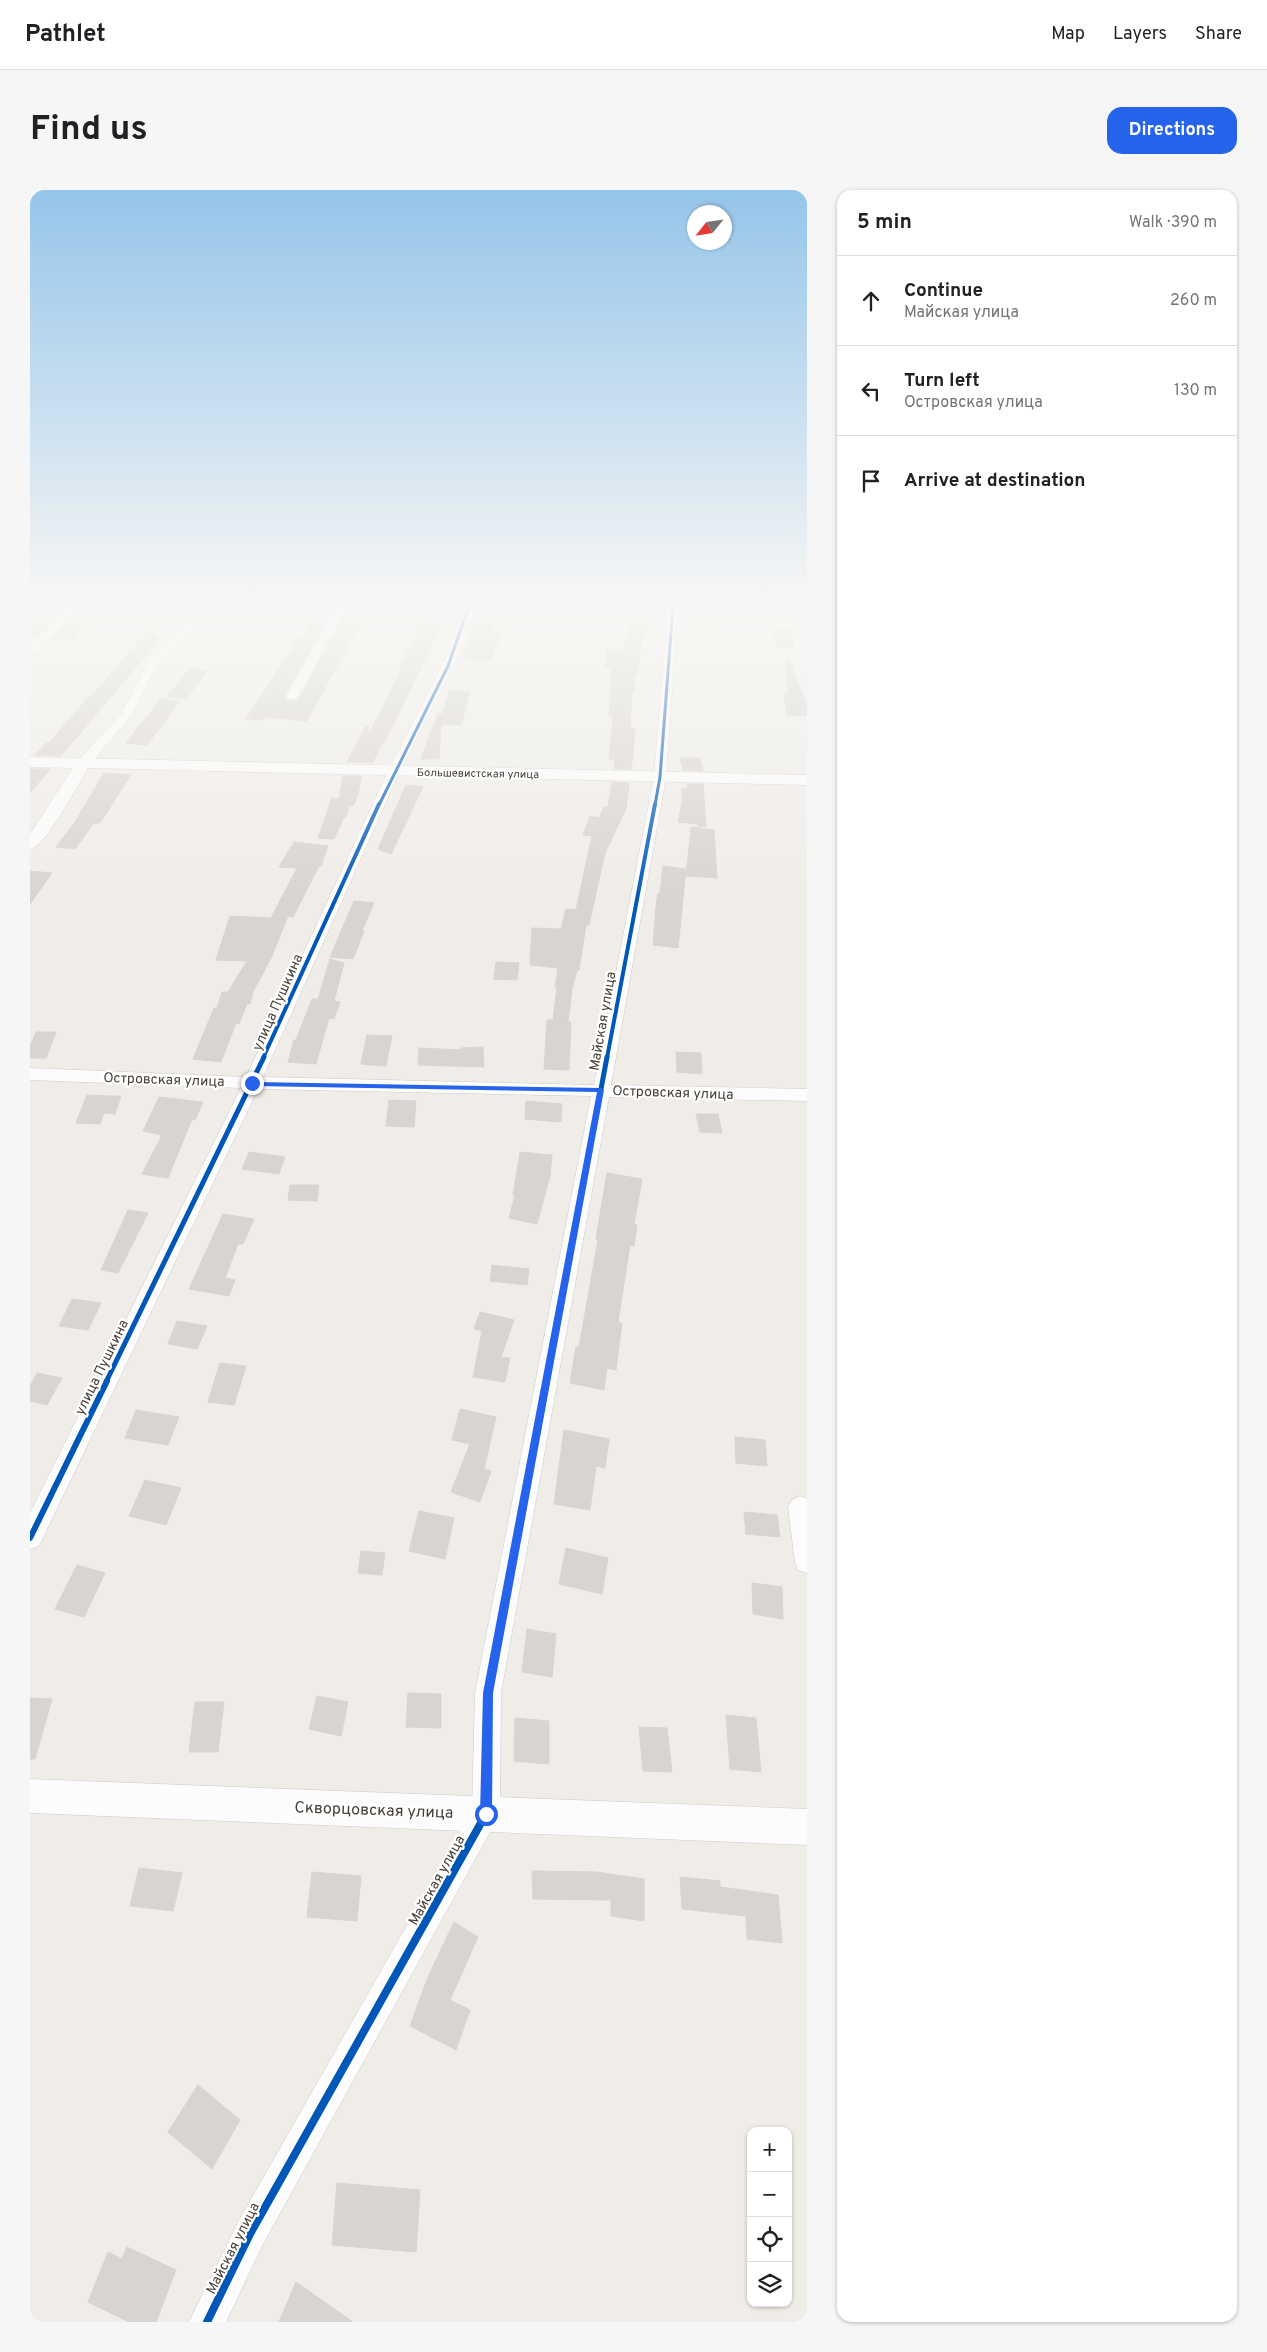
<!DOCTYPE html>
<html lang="en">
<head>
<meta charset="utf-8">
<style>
  body { margin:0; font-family:Overpass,sans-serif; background:#f6f6f6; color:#202124 }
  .controls { position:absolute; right:15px; bottom:15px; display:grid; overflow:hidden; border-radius:10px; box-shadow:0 1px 4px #0004 }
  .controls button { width:45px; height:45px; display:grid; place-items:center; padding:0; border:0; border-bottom:1px solid #e0e0e0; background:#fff; color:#202124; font:25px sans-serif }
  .compass { position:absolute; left:657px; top:15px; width:45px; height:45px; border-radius:50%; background:#fff; box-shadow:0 1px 4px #0004; rotate:240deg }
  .stop { position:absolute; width:15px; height:15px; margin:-11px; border:4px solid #2563eb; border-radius:50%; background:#fff }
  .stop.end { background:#2563eb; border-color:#fff; box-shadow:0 1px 5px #0008 }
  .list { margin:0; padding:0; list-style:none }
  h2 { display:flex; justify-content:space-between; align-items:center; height:65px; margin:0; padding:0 20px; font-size:21px }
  h2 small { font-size:16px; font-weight:400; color:#757577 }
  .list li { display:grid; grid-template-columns:32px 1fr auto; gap:15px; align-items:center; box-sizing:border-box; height:90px; padding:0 20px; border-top:1px solid #e0e0e0 }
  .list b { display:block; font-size:19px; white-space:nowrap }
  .list p { margin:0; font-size:16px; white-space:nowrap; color:#757577 }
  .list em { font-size:16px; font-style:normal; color:#757577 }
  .icon { flex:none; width:28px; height:28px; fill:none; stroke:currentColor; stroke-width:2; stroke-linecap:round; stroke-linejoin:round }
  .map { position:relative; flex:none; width:777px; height:2132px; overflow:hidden; border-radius:15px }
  header { display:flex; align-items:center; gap:30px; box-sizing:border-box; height:70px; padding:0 25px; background:#fff; border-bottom:1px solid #e0e0e0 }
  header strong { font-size:24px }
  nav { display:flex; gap:28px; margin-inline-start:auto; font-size:18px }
  .intro { display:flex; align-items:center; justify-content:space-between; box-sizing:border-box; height:120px; padding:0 30px }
  h1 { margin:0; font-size:35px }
  .button { padding:12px 22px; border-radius:15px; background:#2563eb; color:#fff; font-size:18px; font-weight:700 }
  main { display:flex; gap:30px; padding:0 30px }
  aside { flex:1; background:#fff; border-radius:15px; box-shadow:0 1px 4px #0004 }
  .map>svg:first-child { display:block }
  .building { fill:#d8d4d0; stroke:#d8d4cf }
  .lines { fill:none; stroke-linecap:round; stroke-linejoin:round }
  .minor-casing { stroke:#cecbc7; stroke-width:1 }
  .tertiary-casing { stroke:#cecbc7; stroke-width:1 }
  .minor { fill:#fdfcfc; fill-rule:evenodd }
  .tertiary { fill:#fdfcfc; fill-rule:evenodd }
  .cycleway-far4-casing { stroke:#fff; stroke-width:5 }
  .cycleway-far3-casing { stroke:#fff; stroke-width:6 }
  .cycleway-far2-casing { stroke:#fff; stroke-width:8 }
  .cycleway-far1-casing { stroke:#fff; stroke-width:9 }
  .cycleway-casing { stroke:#fff; stroke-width:11 }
  .cycleway-far4 { stroke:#0057b8; stroke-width:3 }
  .cycleway-far3 { stroke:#0057b8; stroke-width:4 }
  .cycleway-far2 { stroke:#0057b8; stroke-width:5 }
  .cycleway-far1 { stroke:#0057b8; stroke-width:6 }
  .cycleway { stroke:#0057b8; stroke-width:8 }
  .route { fill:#2563eb }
  .labels { text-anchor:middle; stroke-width:4.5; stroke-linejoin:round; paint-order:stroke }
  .far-street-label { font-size:11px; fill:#463e36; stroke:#fff }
  .street-label { font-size:14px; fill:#463e36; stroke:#fff }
  .near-street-label { font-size:16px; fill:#463e36; stroke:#fff }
</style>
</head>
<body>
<header>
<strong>Pathlet</strong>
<nav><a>Map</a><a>Layers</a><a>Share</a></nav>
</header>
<div class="intro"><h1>Find us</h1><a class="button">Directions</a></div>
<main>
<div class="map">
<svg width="777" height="2132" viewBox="0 0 777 2132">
  <rect width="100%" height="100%" fill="#f0ede9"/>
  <path class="building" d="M22,416H38L6,447H0V433L6,427L10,428Z
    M53,416H76L41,451L21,449Z
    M404,416L421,417L354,553H352L343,572H317L336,536L339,537L338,547L371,480H369L396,423L400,424Z
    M453,416H470L461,441L472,442L460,471L431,468Z
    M604,416L620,418L614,446H612L608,484H605L604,502H602L600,538L605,539L602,573L600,579H584L585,570H579L583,526H579L582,478H575L576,459L594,461Z
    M663,416H680L684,438H666Z
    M291,418L303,419L254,505L258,511H266L270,507L317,421L337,422L277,531L236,527L234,530L216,529L269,448H273L280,433L283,434Z
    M742,438H759L764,458L747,457Z
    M118,440L129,450L31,566L5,565L16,553H19L60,505H62Z
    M759,469L777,516V526L757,525L754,504H758L756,470Z
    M159,479L178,480L156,509L137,507Z
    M420,500L440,502L431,535L411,534L409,569H391L408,523L412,525Z
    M131,509L150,511L117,555L96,553Z
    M650,568H670L673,581L653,580Z
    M0,579H20L0,603Z
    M74,583L101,585L70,633H64L45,659L26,657L45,632Z
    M313,586H331L328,605L323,616H319L316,627H314L304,649L288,648L302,608L309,609Z
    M582,592L599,593L596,619L575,663L559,735H556L549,780H547L542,799L538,832H541L539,880L514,879L517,830H523L527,797H525L528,778L500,775L502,738L531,739L536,719L546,720L562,646L553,645L560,626L569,628L574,617H578Z
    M657,594H673L676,636L668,637L667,634L648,632L652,613V598L658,599Z
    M376,595L393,597L361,664L348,659Z
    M661,637L684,640L687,688L656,686Z
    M264,652L298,656L291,676H289L263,727L258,726L241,768L223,802L220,814H217L209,834L206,833L191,872L163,869L184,818H187L192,802H198L217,771L186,770L200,726L241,728L267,678L249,677Z
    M633,676L656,679L648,758L623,755L626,717L628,703L630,704Z
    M0,681L22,683L0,714Z
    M324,711L344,713L332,741H334L323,769L300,767Z
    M300,769L314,773L304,811L310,812L304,829L299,828L286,874L258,872L264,850H266L282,809H288Z
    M466,772L489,773L487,790L464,789Z
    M6,842H26L16,868H0V856Z
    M337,845L362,846L356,876L331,874Z
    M453,857L454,877L388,875L389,858L431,860V858Z
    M646,862L671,863L672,884L647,882Z
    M57,905L80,906H91L85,924L74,923L70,934L46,933Z
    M129,907L173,912L165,930L162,929L138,988L112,984L132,945L113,941Z
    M359,910L386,911L384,937L356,936Z
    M496,911L532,914L531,932L495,929Z
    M666,924H688L692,943L670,942Z
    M219,962L255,967L249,984L212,979Z
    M490,962L522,965L520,986L507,1034L479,1028L485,1005H483Z
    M577,983L612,989L604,1034L607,1035L604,1056L600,1055L588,1132L592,1133L586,1180L577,1178L574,1200L540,1193L546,1157H549L568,1050L566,1049Z
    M260,995H289L287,1011L258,1010Z
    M98,1020L118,1023L88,1083L71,1080Z
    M193,1024L224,1029L213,1054H208L195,1088L205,1090L199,1106L159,1099Z
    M462,1075L499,1079L497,1095L460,1091Z
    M42,1109L71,1113L58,1140L29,1136Z
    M450,1122L484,1130L471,1167L480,1168L475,1192L443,1187L452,1141L444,1139Z
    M147,1131L177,1136L167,1159L138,1154Z
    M190,1173L216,1176L204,1215L178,1212Z
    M7,1183L32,1188L17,1215L0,1211V1196Z
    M430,1219L466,1227L454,1279L461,1281L450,1312L421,1302L440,1254L422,1250Z
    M106,1220L149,1227L138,1255L95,1248Z
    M534,1240L579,1249L575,1278L566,1276L560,1320L524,1314Z
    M705,1247L735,1250L737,1276L706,1273Z
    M115,1290L151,1298L136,1335L99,1326Z
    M389,1321L424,1328L415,1369L379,1361Z
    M714,1322L747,1325L750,1347L716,1344Z
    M536,1358L578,1368L572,1404L529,1394Z
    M331,1361L355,1363L352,1385L328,1383Z
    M47,1375L75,1383L54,1427L25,1419Z
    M722,1393L752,1397L753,1429L723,1424Z
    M497,1439L526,1444L522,1487L492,1482Z
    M378,1503L411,1504V1538L376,1537Z
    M287,1506L318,1512L311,1546L279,1539Z
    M0,1508L22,1509L5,1569H0Z
    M165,1512H194L188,1562H159Z
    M696,1525L726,1528L731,1582L700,1579Z
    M485,1528L519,1531V1574L484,1571Z
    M609,1537L637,1538L642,1582L613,1581Z
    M109,1678L152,1683L143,1721L100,1716Z
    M502,1681L566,1682L614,1689V1731L581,1726V1710L503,1709Z
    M282,1682L331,1686L327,1731L277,1727Z
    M650,1687L690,1691V1697L748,1705L752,1753L717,1749L716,1726L652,1719Z
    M424,1732L448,1747L420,1810L440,1820L426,1860L380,1836L398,1787Z
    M168,1895L210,1930L182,1979L138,1942Z
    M307,1993L390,2000L386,2062L302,2055Z
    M97,2057L146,2080L126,2132H99L58,2112L78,2062L92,2069Z
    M266,2092L323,2132H249Z"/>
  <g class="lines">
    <defs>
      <path id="minor" d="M40,416H51L4,464L0,465V456Z
        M170,416H181L126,477L102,525L58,577H48L47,574L48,571L91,524L117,474Z
        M307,416H317L268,506L266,509H258L256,506Z
        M434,416H444L424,476L370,581L233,887L564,895L624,587L638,416H648L636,587L581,895L777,899V911L579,907L471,1503L470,1624L232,2056L196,2132H159L208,2032L442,1621L445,1503L561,906L228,899L9,1356L0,1359V1323L211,898L0,890V878L216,887L358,581L412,476Z
        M770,416H777V431L772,428Z
        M770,1306L777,1309V1383L768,1380L765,1372L758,1317L762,1310Z"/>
      <path id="tertiary" d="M0,567L777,585V595L58,578C48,595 16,656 0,660V644L43,578L0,577Z
        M0,1589L777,1619V1655L0,1623Z"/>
    </defs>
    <use href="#minor" class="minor-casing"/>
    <use href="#tertiary" class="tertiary-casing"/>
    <use href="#minor" class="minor"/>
    <use href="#tertiary" class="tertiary"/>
    <defs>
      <path id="cycleway-far4" d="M349,615L418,476L439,416
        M625,615L630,587L643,416"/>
      <path id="cycleway-far3" d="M233,868L349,614
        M577,868L625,614"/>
      <path id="cycleway-far2" d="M76,1192L234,867
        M516,1192L577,867"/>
      <path id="cycleway-far1" d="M0,1348L77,1191
        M456,1605L458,1503L517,1191"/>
      <path id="cycleway" d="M177,2132L220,2044L456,1624V1604"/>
    </defs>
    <use href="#cycleway-far4" class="cycleway-far4-casing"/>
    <use href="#cycleway-far3" class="cycleway-far3-casing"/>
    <use href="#cycleway-far2" class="cycleway-far2-casing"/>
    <use href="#cycleway-far1" class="cycleway-far1-casing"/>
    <use href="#cycleway" class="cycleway-casing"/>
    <use href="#cycleway-far4" class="cycleway-far4"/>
    <use href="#cycleway-far3" class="cycleway-far3"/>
    <use href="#cycleway-far2" class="cycleway-far2"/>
    <use href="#cycleway-far1" class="cycleway-far1"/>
    <use href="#cycleway" class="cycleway"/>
  </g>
  <linearGradient id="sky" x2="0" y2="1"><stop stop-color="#95c5ea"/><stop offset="0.58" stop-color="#f8f7f5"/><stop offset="1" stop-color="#f8f7f5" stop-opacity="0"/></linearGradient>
  <rect width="777" height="714" fill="url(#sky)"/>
  <path class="route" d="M220,892L571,898L574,900L463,1503L462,1624L460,1628L456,1629L452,1628L450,1624L453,1503L567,902L222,896L220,895Z"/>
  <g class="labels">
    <g class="far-street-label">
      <text transform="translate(448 583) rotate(1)" y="4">Большевистская улица</text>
    </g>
    <g class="street-label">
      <text transform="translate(247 812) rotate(-66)" y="5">улица Пушкина</text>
      <text transform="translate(572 831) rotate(-80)" y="5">Майская улица</text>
      <text transform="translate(134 889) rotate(2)" y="5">Островская улица</text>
      <text transform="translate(643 902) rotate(2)" y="5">Островская улица</text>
      <text transform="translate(71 1177) rotate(-64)" y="5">улица Пушкина</text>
      <text transform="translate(406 1690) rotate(-61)" y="5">Майская улица</text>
      <text transform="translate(202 2058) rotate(-63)" y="5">Майская улица</text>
    </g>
    <g class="near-street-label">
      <text transform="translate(344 1619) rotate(2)" y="6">Скворцовская улица</text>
    </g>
  </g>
</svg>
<div class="controls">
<button>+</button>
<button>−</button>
<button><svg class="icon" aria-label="locate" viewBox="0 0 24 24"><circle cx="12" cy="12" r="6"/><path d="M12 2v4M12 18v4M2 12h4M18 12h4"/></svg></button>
<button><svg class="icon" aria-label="layers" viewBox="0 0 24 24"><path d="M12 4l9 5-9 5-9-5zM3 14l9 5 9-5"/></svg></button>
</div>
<svg class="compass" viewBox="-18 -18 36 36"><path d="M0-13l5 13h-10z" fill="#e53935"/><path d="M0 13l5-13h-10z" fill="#757577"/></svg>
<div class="stop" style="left:456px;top:1624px"></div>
<div class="stop end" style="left:222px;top:893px"></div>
</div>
<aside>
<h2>5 min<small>Walk · 390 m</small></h2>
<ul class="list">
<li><svg class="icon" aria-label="ahead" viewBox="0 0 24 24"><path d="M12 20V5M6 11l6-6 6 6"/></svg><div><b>Continue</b><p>Майская улица</p></div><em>260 m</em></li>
<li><svg class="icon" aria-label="left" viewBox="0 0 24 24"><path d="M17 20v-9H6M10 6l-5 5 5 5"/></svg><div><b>Turn left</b><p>Островская улица</p></div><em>130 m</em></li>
<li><svg class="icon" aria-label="arrive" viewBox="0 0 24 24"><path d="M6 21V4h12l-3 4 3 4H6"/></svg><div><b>Arrive at destination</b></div></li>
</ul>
</aside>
</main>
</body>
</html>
